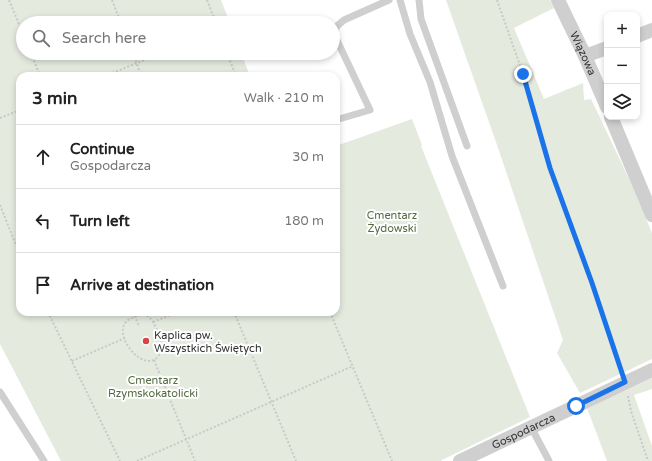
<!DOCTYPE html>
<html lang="en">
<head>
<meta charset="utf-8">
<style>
  body { margin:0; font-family:"Varela Round",sans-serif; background:#f6f6f6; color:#222 }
  .controls { position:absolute; right:12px; top:12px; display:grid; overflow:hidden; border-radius:8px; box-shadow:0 2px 6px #0003 }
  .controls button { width:36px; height:36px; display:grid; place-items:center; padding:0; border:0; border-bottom:1px solid #e0e0e0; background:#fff; color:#222; font:20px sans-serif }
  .stop { position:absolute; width:12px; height:12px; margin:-9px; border:3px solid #1a73e8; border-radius:50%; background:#fff }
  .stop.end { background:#1a73e8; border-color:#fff; box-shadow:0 1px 4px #0008 }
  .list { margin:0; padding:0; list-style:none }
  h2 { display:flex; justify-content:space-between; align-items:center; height:52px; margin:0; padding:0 16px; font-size:17px }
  h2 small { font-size:13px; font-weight:400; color:#767676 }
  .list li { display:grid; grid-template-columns:26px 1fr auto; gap:12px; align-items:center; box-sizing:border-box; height:64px; padding:0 16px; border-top:1px solid #e0e0e0 }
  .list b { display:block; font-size:15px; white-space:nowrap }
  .list p { margin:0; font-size:13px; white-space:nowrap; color:#767676 }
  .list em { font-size:13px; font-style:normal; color:#767676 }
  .icon { flex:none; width:22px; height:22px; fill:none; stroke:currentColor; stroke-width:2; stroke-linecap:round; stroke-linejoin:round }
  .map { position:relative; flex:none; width:652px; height:461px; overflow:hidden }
  .search { position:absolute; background:#fff; box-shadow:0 2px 6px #0003; left:16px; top:16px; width:324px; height:44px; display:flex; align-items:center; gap:10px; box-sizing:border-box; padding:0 14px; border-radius:22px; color:#767676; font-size:15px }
  .panel { position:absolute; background:#fff; box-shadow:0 2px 6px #0003; left:16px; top:72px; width:324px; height:244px; border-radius:12px }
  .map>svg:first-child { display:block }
  .green { fill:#e4eade }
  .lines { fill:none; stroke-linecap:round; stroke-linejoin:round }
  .path { stroke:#c9c9c9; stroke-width:2; stroke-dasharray:2 2; stroke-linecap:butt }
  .service { stroke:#cfcfcf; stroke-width:7 }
  .minor { stroke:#cfcfcf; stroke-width:14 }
  .route { stroke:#1a73e8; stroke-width:5 }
  .poi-dot { fill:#da4346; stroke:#fff; stroke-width:1.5 }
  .labels { text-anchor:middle; stroke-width:4; stroke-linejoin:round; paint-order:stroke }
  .street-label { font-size:11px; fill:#323232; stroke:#fff }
  .park-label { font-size:11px; fill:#536b41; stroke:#fff }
  .poi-label { font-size:11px; fill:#323232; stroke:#fff; text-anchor:start }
</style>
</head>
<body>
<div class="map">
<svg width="652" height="461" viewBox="0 0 652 461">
  <rect width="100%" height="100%" fill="#fff"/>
  <path class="green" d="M0,0H221L230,23H23V53H241L250,76H20V312H336V146L412,119L422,145L421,146L530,417L440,461H61L0,344Z
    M446,0H550L554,8L514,28L544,99L583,83L584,100L591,99L632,185L652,233V359L580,393L557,353L563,340L496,142Z
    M652,378V389L634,395L652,446V461H607L587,408Z"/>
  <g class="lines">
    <path class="path" d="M9,0L23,34
      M112,0L121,23
      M207,0L216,23
      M497,0L523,74L550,167L622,370
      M31,53L40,76
      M133,53L141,76
      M227,53L236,76
      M105,76L162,53
      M0,118L20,110
      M0,205L20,255
      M48,312L120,461
      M133,312L139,326
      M234,312L296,461
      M330,312L392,461
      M143,314C155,317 158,335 163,345C154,385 111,339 126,322C129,318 138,316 143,314Z
      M153,322L178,312
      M154,360L195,461
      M72,361L125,338
      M628,396L631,411L648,461
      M137,461L353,366"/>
    <path class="service" d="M400,0L410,34L430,82L452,156L503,286
      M419,0L421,19L467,146
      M339,119L370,110L334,34L337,26L344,20L389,0
      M0,392L44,461
      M531,427L549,461"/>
    <g class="minor">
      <path id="s1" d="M558,0L585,56L607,107"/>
      <path d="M637,36L652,30"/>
      <path d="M585,56L607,48"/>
      <path d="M611,117L652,215"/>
      <path id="s2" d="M460,461L652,370"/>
    </g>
  </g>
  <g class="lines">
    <path class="route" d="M523,74L550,168L592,283L625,382L576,406"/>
  </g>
  <circle class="poi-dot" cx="146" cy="341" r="4"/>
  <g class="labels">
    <g class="street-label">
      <text dy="4" stroke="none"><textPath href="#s1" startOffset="59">Wiązowa</textPath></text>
      <text dy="4" stroke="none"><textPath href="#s2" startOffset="70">Gospodarcza</textPath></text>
    </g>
    <g class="park-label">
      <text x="392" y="219">Cmentarz<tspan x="392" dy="13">Żydowski</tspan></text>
      <text x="153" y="384">Cmentarz<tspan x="153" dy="13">Rzymskokatolicki</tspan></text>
    </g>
    <g class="poi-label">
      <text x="154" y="339">Kaplica pw.<tspan x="154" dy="13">Wszystkich Świętych</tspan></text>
    </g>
  </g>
</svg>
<div class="controls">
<button>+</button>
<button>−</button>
<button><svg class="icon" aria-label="layers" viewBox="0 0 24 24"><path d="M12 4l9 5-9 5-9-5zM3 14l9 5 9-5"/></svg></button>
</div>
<div class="stop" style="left:576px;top:406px"></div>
<div class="stop end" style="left:523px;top:74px"></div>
<div class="search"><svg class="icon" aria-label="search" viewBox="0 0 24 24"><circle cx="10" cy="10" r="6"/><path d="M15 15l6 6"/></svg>Search here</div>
<section class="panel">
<h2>3 min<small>Walk · 210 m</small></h2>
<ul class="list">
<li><svg class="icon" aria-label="ahead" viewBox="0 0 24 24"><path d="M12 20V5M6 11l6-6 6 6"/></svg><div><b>Continue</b><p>Gospodarcza</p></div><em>30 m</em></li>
<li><svg class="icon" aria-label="left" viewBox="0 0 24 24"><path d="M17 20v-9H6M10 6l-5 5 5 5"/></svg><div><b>Turn left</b></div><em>180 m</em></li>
<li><svg class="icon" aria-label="arrive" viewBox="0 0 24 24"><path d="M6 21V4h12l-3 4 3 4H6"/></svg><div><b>Arrive at destination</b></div></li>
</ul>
</section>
</div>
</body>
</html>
